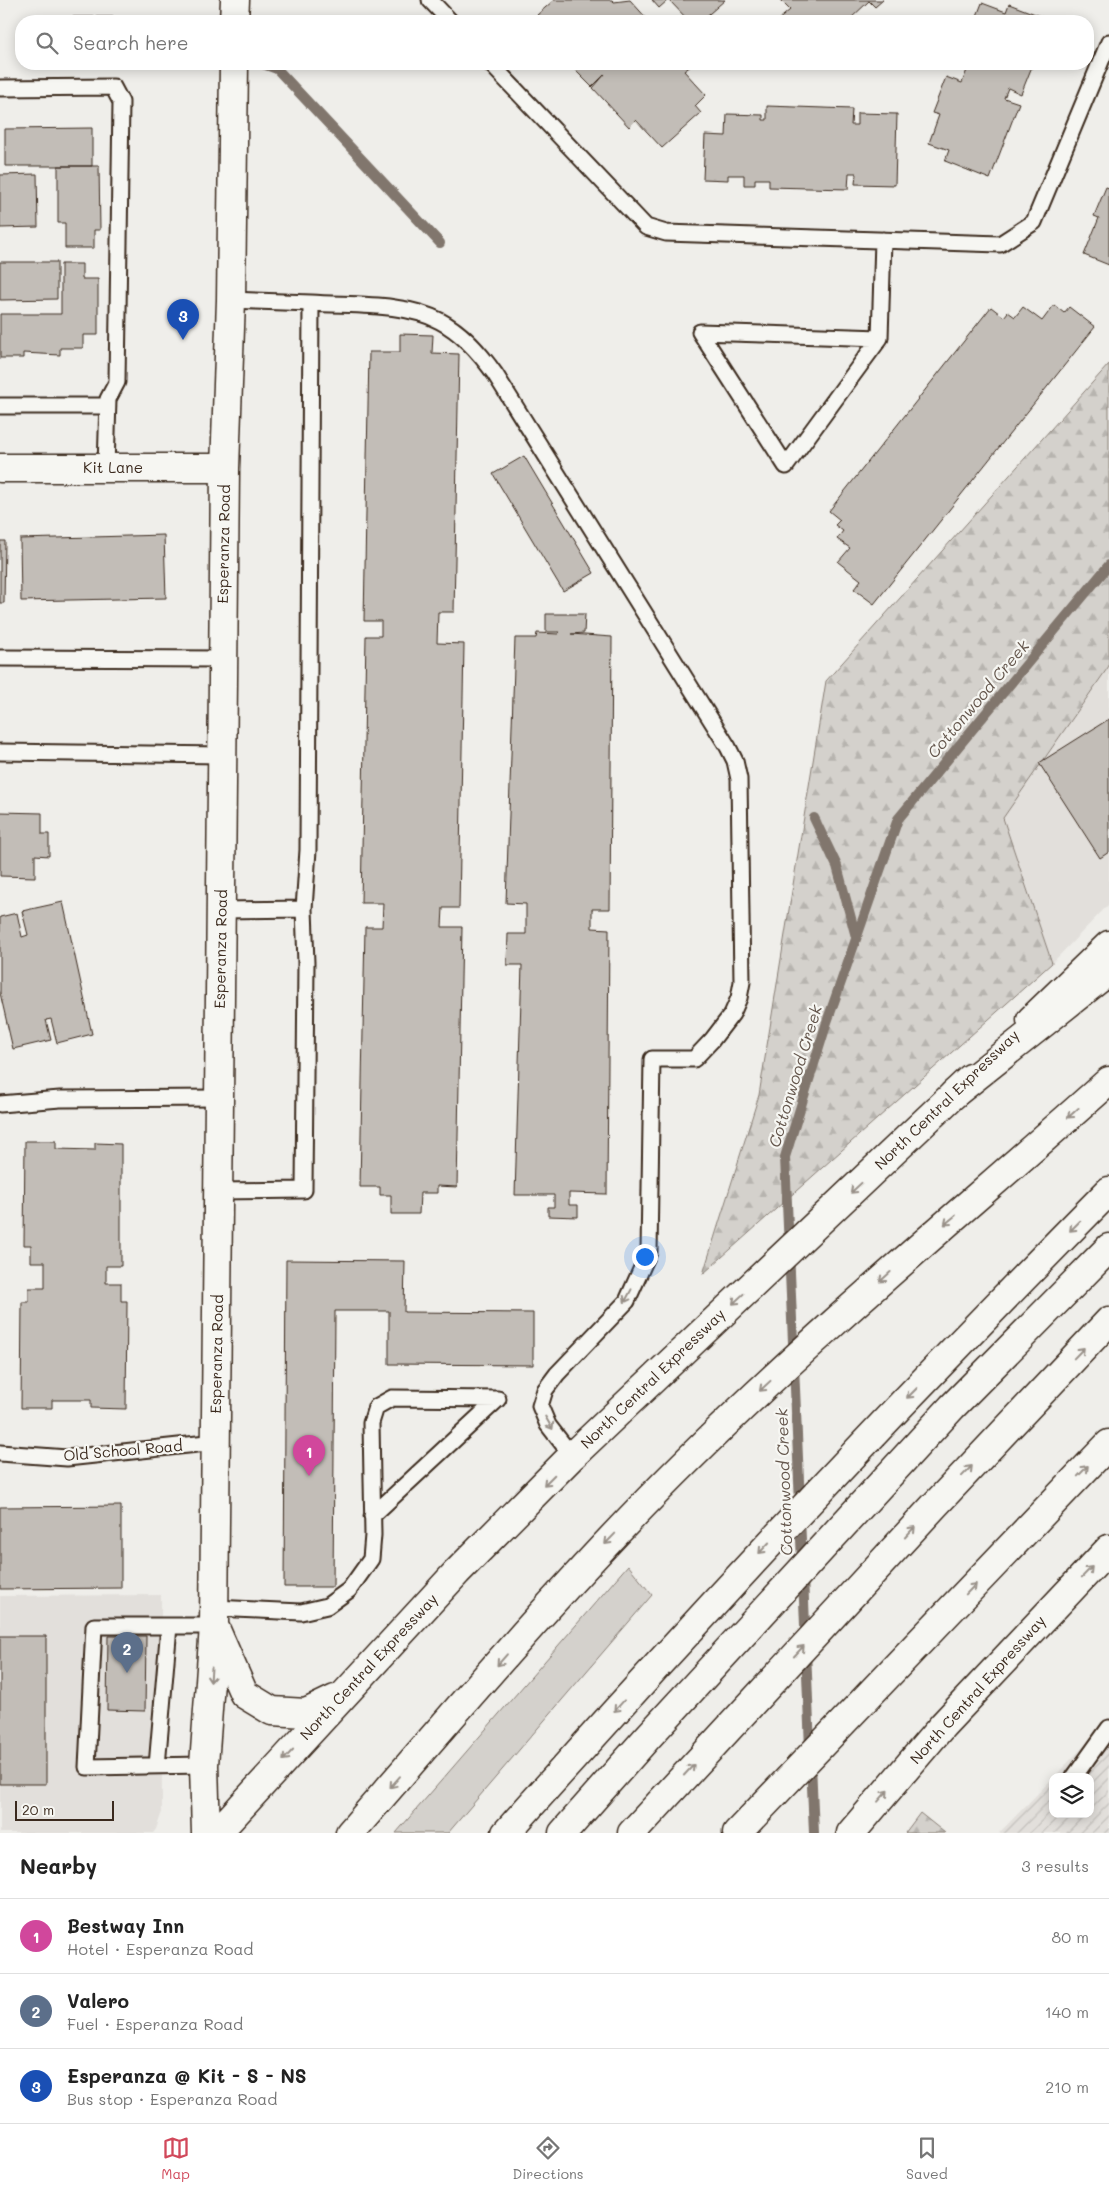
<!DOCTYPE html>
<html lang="en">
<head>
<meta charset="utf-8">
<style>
  body { margin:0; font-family:Mali,sans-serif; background:#f6f6f6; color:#222 }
  .controls { position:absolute; right:15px; bottom:15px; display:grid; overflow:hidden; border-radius:10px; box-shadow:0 2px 12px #0003 }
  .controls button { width:45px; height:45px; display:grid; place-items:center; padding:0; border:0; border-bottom:1px solid #e0e0e0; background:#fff; color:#222; font:25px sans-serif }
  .scale { position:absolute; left:15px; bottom:12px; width:99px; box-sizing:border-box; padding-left:5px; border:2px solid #3b2a1e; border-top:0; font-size:14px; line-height:18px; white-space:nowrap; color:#3b2a1e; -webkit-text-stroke:4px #f6f6f2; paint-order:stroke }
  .you { position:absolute; left:644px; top:1256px; width:18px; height:18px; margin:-12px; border:4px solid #fff; border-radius:50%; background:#1a73e8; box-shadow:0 0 0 8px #1a73e833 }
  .badge { display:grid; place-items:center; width:32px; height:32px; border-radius:50%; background:#d1495b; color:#fff; font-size:16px; font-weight:700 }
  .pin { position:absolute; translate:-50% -41px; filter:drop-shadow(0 1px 2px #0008) }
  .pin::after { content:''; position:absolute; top:26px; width:18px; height:15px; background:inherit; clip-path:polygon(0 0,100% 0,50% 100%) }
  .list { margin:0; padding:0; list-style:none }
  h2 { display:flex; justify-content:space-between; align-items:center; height:65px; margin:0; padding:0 20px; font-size:21px }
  h2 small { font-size:16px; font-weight:400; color:#767676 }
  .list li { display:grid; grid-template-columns:32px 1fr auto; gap:15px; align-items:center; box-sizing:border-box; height:75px; padding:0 20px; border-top:1px solid #e0e0e0 }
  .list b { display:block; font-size:19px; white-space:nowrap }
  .list p { margin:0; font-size:16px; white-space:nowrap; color:#767676 }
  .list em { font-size:16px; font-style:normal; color:#767676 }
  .icon { flex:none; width:28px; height:28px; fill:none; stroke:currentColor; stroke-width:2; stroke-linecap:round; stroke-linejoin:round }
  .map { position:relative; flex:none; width:1109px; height:1833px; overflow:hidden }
  .search { position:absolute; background:#fff; box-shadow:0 2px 12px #0003; left:15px; right:15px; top:15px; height:55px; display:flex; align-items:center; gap:12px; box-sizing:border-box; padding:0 18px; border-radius:20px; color:#767676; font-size:19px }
  .sheet { height:290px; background:#fff }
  nav { display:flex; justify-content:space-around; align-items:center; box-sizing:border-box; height:70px; border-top:1px solid #e0e0e0; background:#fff; font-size:14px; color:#767676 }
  nav a { display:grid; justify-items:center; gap:2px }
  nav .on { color:#d1495b }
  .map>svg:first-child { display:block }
  .built { fill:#e2dfdb }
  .industrial { fill:url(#industrial-furrows) }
  .green { fill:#d4d1cc; stroke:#887e75 }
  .forest { fill:url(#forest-firs); stroke:#887e75 }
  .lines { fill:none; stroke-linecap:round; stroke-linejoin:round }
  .stream { stroke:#81766d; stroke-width:10 }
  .building { fill:#c2bdb7; stroke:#3b2a1e }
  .lane-casing { stroke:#3b2a1e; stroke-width:19 }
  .secondary-casing { stroke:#3b2a1e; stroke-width:31 }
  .highway-casing { stroke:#3b2a1e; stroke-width:31 }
  .lane { stroke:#f6f6f2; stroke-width:15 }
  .secondary { stroke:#f6f6f2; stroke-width:28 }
  .highway { stroke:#f6f6f2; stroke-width:28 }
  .oneway { stroke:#989088 }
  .labels { text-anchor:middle; stroke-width:4.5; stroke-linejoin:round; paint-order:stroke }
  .street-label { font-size:15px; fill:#3b2a1e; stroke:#f6f6f2 }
  .water-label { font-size:16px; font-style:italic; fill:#64564c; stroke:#f6f6f2 }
</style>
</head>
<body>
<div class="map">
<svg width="1109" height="1833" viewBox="0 0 1109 1833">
  <defs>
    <pattern id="industrial-furrows" width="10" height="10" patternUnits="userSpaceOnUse" patternTransform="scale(1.25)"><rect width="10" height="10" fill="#e2dfdb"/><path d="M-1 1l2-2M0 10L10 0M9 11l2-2" fill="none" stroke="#c3c0bc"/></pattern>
    <pattern id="forest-firs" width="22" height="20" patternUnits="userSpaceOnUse" patternTransform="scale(1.25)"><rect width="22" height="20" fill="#d4d1cc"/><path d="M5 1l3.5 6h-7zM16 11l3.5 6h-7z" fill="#b7b4af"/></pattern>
  </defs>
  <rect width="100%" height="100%" fill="#efeeea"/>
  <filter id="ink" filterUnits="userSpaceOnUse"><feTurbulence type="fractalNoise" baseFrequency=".02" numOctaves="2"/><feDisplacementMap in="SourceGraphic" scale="10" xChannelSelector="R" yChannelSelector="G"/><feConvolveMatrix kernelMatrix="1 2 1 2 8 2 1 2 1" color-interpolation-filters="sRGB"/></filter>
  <g filter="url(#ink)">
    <path class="built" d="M1109,666V904L1052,963L1003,818Z
      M161,1595L162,1812L156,1829L153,1833H0V1596Z"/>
    <path class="industrial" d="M1109,1720V1833H999L1053,1778V1814H1090V1777H1054Z"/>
    <path class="green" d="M628,1565L652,1595L448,1833H396Z"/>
    <path class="forest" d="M1109,364V666L1003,818L1052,963L703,1274L759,1095L826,681Z
      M920,1813L945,1833H905Z"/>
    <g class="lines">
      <path class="stream" d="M71,21H113
        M263,64L277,69L440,243
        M814,818L837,866L856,937
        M800,1504L785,1157L827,1022L898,819L1109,565
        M800,1518L802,1561
        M803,1576L810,1749
        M811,1763L814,1833"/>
    </g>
    <path class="building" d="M554,0H612L614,2L630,0L649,21H543L537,15Z
      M652,0H668L659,8Z
      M669,0H725L701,21H689Z
      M780,0H883L875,7L869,1L848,21H777L790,10Z
      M982,3L1006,12L1009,4L1043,17L1041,21H975Z
      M569,64H689L691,66L684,71L706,95L695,106L701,113L662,148L636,120L629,127L593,88L605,74L592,87Z
      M952,64H1033L1021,94L1008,88L1004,98L1019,103L990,179L945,161L949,150L929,143L939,115L932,113L946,77L962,83L967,70Z
      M767,106L852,109L851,125H857V113L897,114L895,185L855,184L856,173H849L848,189L769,187V179H755V185H744V175H728V180L703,179L705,135L726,136L727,114L763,115V120H767Z
      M92,128V166H5V129Z
      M58,166H99L100,230H94V248H65V223H58Z
      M37,174L38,227L0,228V175Z
      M1106,187L1109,188V265L1084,255L1099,218L1094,216Z
      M0,262H57V299L0,300Z
      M61,264H82V279H98V335H83V348H60V355L23,353V358H0V314H61Z
      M1054,305L1064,313L1069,307L1095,327L874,604L854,589L861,580L838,562L850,548L837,539L843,531L835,525L840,520L829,511L991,307L1004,317L1008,312L1015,317L1023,307L1042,321Z
      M400,334L433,335L432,353L459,354L454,612H438L437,643L464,644L459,908H443L442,927H462L457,1187L437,1186V1193H420L419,1214H391V1195H380V1187H360L365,927H382L383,903H361L366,636H381V621H364L369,352H400Z
      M524,456L594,573L563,591L493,474Z
      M164,535L166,598L21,601L20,539Z
      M0,541H5L4,603H0Z
      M546,614H585L584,633L571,634L612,637L610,909H592V928L609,929L607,1194L569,1193V1205H578V1217L548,1216V1207H554V1195H515L522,965H507L508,934H526V904L506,903L515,638H536L537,633L558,634L559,632H546Z
      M1109,719V852L1100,858L1039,763Z
      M0,812L42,813V834H49V856L35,855V877L0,876Z
      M63,902L92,1034L57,1043L51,1019L46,1020L51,1040L13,1049L0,993V917L17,913L22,937L28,935L22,911Z
      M25,1141H56V1149L95,1150V1143L121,1144V1266H106V1283H121V1301H127L126,1409L91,1408V1400H52V1408H21L22,1302H29V1288H45V1262H31V1245H24Z
      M286,1260L405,1261L404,1312L533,1313V1365L389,1364V1311H335L333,1587H284Z
      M121,1506V1588L0,1589V1507Z
      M0,1636H46V1784H0Z
      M108,1636H146L145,1711L107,1710Z"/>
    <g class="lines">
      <defs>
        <path id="lane" d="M430,0L450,21
          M491,64L646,227L666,233L1000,244L1034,222L1109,42
          M0,88L113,87L121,102L117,382L108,399L106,468
          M231,300L311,303L308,850L304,909
          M311,303C350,306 404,302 440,321C463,333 480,353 495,374L728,747L735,761L739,779L742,982L739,998L732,1014L712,1040L694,1059H652L649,1252L627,1301L557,1374L545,1390L540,1406L548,1425L572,1456
          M880,338L700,332L786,466L880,338L883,240
          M0,406H107
          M0,658L223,659
          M0,752L222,755
          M0,1104L60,1099L219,1098
          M218,1191L304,1190L306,963L304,909L221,910
          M0,1453L67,1458L216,1442
          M214,1608L301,1612L327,1606L349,1590L371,1559L373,1535L371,1423L376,1407L392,1398L498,1399L372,1516
          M204,1765L87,1767L94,1626H214
          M157,1766L169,1626
          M1074,1777L1109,1728"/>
        <path id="secondary" d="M234,21L235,0
          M0,468H225
          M1031,1020L1109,945
          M216,1630L244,1694L272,1711L306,1713L335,1699
          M206,1833L204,1765L214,1626L225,468L231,300L234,64
          M217,1833L457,1572L572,1456L971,1078
          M851,1833L943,1725L1109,1549"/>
        <path id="highway" d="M954,1094L1109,971
          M350,1833C461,1706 569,1577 689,1459C823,1326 969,1206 1109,1081
          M506,1833C701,1614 902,1400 1109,1191
          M563,1833L647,1738L952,1407L1109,1248
          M632,1833L934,1506L1109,1321
          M737,1833L1109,1444"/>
      </defs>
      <use href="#lane" class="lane-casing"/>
      <use href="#secondary" class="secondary-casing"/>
      <use href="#highway" class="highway-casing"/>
      <use href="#lane" class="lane"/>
      <use href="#secondary" class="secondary"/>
      <use href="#highway" class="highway"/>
    </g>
    <defs><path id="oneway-shaft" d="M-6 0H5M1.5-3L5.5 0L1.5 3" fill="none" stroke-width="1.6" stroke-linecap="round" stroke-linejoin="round" transform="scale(1.25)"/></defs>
    <g class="oneway">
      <use href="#oneway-shaft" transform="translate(1073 1113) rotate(138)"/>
      <use href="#oneway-shaft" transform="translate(856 1188) rotate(137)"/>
      <use href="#oneway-shaft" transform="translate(950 1220) rotate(140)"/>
      <use href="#oneway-shaft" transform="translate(1075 1226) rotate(135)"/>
      <use href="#oneway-shaft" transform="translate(885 1277) rotate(138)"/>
      <use href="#oneway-shaft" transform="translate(628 1296) rotate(118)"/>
      <use href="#oneway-shaft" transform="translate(738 1299) rotate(137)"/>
      <use href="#oneway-shaft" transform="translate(1079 1353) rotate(-46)"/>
      <use href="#oneway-shaft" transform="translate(765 1386) rotate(137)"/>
      <use href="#oneway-shaft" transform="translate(912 1393) rotate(135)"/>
      <use href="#oneway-shaft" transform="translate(549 1423) rotate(60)"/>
      <use href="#oneway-shaft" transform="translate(967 1471) rotate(-46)"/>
      <use href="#oneway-shaft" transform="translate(1083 1471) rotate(-46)"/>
      <use href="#oneway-shaft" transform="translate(549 1480) rotate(135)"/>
      <use href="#oneway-shaft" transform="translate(910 1532) rotate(-47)"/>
      <use href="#oneway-shaft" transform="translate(610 1539) rotate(134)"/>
      <use href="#oneway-shaft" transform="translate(764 1548) rotate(133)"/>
      <use href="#oneway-shaft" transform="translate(1087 1572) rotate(-46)"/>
      <use href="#oneway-shaft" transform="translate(971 1589) rotate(-46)"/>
      <use href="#oneway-shaft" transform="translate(799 1651) rotate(-47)"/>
      <use href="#oneway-shaft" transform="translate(502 1660) rotate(131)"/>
      <use href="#oneway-shaft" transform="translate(211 1675) rotate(94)"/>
      <use href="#oneway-shaft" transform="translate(619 1706) rotate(132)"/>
      <use href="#oneway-shaft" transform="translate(288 1755) rotate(133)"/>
      <use href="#oneway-shaft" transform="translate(689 1770) rotate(-47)"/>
      <use href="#oneway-shaft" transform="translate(395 1782) rotate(131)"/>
      <use href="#oneway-shaft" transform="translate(883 1796) rotate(-49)"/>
    </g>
  </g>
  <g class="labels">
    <g class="street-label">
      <text x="113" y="473">Kit Lane</text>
      <text transform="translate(224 544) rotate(-89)" y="5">Esperanza Road</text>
      <text transform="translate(221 949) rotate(-89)" y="5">Esperanza Road</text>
      <text transform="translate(947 1100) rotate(-44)" y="5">North Central Expressway</text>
      <text transform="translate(217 1354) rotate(-89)" y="5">Esperanza Road</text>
      <text transform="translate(653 1379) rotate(-44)" y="5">North Central Expressway</text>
      <text transform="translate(123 1451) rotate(-5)" y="5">Old School Road</text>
      <text transform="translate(369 1667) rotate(-47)" y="5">North Central Expressway</text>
      <text transform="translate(978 1690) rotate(-48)" y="5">North Central Expressway</text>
    </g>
    <g class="water-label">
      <text transform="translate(978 699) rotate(-50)" y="6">Cottonwood Creek</text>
      <text transform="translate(795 1076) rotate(-73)" y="6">Cottonwood Creek</text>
      <text transform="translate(784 1482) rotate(-92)" y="6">Cottonwood Creek</text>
    </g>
  </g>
</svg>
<div class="controls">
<button><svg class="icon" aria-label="layers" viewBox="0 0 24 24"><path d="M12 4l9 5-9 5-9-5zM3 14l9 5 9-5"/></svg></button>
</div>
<div class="scale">20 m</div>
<div class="you"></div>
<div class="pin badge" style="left:309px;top:1476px;background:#d1479c">1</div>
<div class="pin badge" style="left:127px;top:1673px;background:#5c6f8a">2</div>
<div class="pin badge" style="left:183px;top:340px;background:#1a4fb4">3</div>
<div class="search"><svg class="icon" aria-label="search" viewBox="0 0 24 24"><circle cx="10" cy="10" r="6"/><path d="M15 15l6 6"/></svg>Search here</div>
</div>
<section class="sheet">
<h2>Nearby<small>3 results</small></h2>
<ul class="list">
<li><span class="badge" style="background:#d1479c">1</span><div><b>Bestway Inn</b><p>Hotel · Esperanza Road</p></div><em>80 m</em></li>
<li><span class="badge" style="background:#5c6f8a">2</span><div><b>Valero</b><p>Fuel · Esperanza Road</p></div><em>140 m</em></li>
<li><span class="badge" style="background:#1a4fb4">3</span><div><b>Esperanza @ Kit - S - NS</b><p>Bus stop · Esperanza Road</p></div><em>210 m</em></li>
</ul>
</section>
<nav>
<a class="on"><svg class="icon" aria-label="map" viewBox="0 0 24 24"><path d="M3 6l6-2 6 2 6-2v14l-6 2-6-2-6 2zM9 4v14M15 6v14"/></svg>Map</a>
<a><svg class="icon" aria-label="directions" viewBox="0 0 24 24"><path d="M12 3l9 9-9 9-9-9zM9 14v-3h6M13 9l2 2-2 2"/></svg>Directions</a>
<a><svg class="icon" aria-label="saved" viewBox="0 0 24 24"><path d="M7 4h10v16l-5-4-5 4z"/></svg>Saved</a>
</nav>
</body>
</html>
